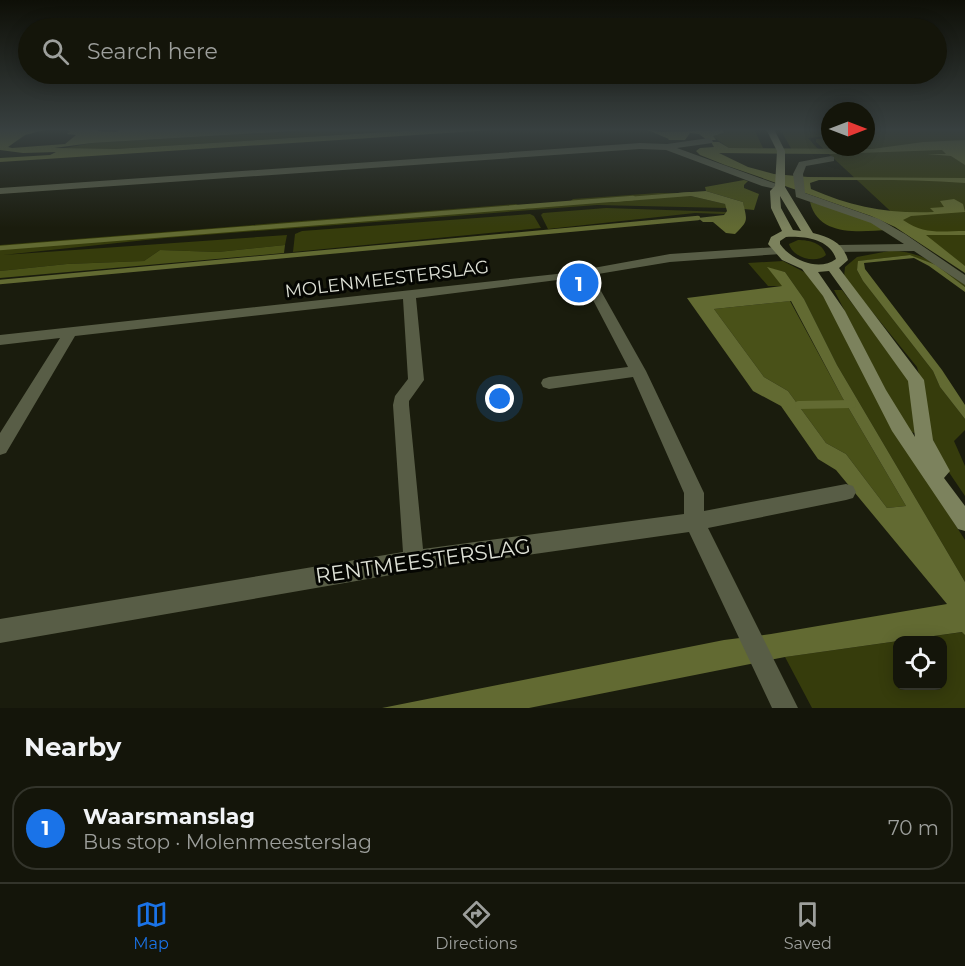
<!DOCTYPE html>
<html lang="en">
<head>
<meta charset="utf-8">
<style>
  body { margin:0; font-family:Montserrat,sans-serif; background:#212218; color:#f1f3f6 }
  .controls { position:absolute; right:18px; bottom:18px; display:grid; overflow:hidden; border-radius:12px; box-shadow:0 3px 15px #0003 }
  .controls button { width:54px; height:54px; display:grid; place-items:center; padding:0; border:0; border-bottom:2px solid #33342b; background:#14150a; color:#f1f3f6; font:30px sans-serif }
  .compass { position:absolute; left:821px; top:102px; width:54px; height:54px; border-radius:50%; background:#14150a; box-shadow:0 3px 15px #0003; rotate:90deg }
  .you { position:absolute; left:500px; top:399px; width:21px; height:21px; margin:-15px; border:4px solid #fff; border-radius:50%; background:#1a73e8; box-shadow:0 0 0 9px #1a73e833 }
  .badge { display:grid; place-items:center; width:39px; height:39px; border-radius:50%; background:#1a73e8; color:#fff; font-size:20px; font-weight:700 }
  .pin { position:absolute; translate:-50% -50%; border:3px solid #fff; box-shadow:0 2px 6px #0006 }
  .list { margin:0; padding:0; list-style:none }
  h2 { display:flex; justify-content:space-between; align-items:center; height:78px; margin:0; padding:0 24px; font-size:26px }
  h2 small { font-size:20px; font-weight:400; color:#9d9f9c }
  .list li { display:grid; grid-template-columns:39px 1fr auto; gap:18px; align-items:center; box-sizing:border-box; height:84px; margin:0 12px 12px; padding:0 12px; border:2px solid #33342b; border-radius:24px }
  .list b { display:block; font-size:22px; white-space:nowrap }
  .list p { margin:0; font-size:20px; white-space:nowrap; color:#9d9f9c }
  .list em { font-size:20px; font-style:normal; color:#9d9f9c }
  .icon { flex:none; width:33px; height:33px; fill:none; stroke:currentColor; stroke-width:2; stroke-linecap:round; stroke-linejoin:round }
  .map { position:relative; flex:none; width:965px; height:708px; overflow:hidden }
  .search { position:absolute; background:#14150a; box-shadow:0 3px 15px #0003; left:18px; right:18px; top:18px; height:66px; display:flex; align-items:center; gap:15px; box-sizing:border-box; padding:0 21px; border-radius:33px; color:#9d9f9c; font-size:22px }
  .sheet { height:174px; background:#14150a }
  nav { display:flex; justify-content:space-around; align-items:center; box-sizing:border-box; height:84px; border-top:2px solid #33342b; background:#14150a; font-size:16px; color:#9d9f9c }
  nav a { display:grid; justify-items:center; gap:3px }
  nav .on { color:#1a73e8 }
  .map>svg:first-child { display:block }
  .green { fill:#363c0c; fill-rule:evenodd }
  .forest { fill:#495118 }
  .water { fill:#626a32; fill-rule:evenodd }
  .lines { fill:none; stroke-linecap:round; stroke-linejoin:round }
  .stream-far2 { stroke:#626a32; stroke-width:4 }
  .stream-far1 { stroke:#626a32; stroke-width:4.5 }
  .stream { stroke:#626a32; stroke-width:8 }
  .minor { fill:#585d46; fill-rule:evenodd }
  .secondary { fill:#7c825d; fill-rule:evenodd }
  .labels { text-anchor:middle; stroke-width:6; stroke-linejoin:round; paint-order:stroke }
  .street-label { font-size:18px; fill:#dee1d6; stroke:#050602 }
  .near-street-label { font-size:21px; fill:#dee1d6; stroke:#050602 }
</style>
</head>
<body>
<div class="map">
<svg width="965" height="708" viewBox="0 0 965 708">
  <rect width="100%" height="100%" fill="#1a1c0d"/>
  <path class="green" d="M328,129H434L115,149H59L92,143Z
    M726,129H754L763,148H729L712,136L725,133Z
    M780,129C796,129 817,125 830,136L808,138L818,149L792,150Z
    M866,129H965V270L914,233L816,142V139L830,138V147H866Z
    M658,193H678L725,204L727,208L597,205L165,238L3,255L287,235L285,245L218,252L160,250L144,261L67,264L0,271V245L516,204L526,209L548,205H566L573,199Z
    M606,208L727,212L724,214L695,213L548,229L541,215L543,213Z
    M530,214L534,216L541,228L293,252L295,234L302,231Z
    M798,240C809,240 823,243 826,255C816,264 793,258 789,244Z
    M889,251C921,250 941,267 965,284V287L935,265L910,255L859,261L857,270L863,281L933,371L940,387L965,419V430L954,441L965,466V496L944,465L929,431L928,409L917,367L844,277L845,267L857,257Z
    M783,261L810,275L819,284L926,479L965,540V582L837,365L804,299L785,272L768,268L783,286H768L748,263Z
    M834,290H842L909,379L915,433L911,432L889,397Z
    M963,632L965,635V708H812L785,657ZM898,640H942V686H898Z"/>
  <path class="forest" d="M744,180L748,181L744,185V188L759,194L754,210L744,209L743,202L706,191L705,187Z
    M810,202L840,209L889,230C861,231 819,238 810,202Z
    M285,245L284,253L0,278V271L67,264L144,261L160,250L218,252Z
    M790,301L842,397L906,506L887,508L846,454L826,443L788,391L764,377L714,309Z"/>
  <path class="water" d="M8,129H49L25,135L8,147L12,148L65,144L76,135L67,134L70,131L65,129H101L97,131L116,132L121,129H328L92,143L54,148L115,149L434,129H508L0,162V158L50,155L56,152L23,153L0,150V130Z
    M645,129L662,132L723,130L724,133L713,136L716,140H707L699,134L690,133L685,140H668L669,139Z
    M965,140V165L951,156L927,154H946L942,150L831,154L719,153L748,167L774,174L808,177L965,178V183C917,179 868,180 819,180L810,183L811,189C852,207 890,214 934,212L930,208L944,207L940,201L954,199L963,204L965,212L911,216L903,220C925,235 940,231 965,231V235H926L965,266V273L895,227L871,216L725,165L700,155L696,151L700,148L714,147L711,142H719L729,148L872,149L923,142Z
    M706,191L743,202C747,221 749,220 735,234L726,233L713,222H703L698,218L724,215L727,211L725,204L678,193Z
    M910,255L936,265L965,287V292L929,266L914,258L864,263L865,269L942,370L965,405V419L940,387L933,371L863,281L857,270L858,261Z
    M767,267L785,272L804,299L837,365L965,582V635L962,632L785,657L529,708H382L724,640L771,634L947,604L836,470L818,459L781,406L753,391L687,298L782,286ZM791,301L842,397L906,506L887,508L846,454L826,443L788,391L764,377L714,309Z"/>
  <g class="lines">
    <path class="stream-far2" d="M614,200L690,194"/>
    <path class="stream-far1" d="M0,248L633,198
      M0,282L698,218"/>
    <path class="stream" d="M799,405L852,404"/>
    <path class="minor" d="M709,138L713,141L712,143L677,148L785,187L780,190L762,186L666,150L640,149L0,194V188L640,143L667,144Z
      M831,156L834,157V161L806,166L803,174L805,193L879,219L905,234L965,275V285L914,251L834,252L832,249L838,245L904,244L871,223L796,197L793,174L799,162Z
      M777,247L783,251L781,254L670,262L592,275L646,371L704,493V511L846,484L853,486L856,492L853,498L846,500L708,528L798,708H772L689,532L414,571L0,643V619L403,552L393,405L395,396L408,379L403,299L75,336L6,453L0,455V433L60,338L0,345V335L566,273L670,254ZM581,277L628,367L549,377L543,379L541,383L543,387L549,389L633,377L684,493V514L423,549L409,405V401L424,380L416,298Z"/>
    <path class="secondary" d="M766,129H774L785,151V187L813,233C830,237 843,243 848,260L839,268L924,380L933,440L950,471L944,478L965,506V531L958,529L892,431L823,296L802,269L782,260L768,244L771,237L782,231L771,208L770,191L775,186L777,151ZM780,196L801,231L793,230L781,208ZM786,237C804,236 830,239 836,259C819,272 791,260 780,244V241ZM829,271L908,381L915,437L886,390L845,311L818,272Z"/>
  </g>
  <linearGradient id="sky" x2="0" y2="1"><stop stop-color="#0e0f07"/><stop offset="0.57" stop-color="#384040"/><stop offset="1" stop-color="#384040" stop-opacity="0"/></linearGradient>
  <rect width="965" height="228" fill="url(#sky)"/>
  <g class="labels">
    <g class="street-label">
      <text transform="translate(387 279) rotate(-7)" y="6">MOLENMEESTERSLAG</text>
    </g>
    <g class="near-street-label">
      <text transform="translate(423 561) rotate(-8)" y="7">RENTMEESTERSLAG</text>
    </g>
  </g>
</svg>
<div class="controls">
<button><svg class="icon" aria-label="locate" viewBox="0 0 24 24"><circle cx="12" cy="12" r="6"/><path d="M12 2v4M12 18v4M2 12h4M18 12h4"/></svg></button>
</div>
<svg class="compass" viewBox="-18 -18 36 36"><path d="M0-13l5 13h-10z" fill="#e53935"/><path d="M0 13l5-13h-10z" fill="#9d9f9c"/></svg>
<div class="you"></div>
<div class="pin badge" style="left:579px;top:283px">1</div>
<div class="search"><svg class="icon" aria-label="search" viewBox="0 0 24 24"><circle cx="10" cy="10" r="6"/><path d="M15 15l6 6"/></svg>Search here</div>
</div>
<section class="sheet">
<h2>Nearby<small></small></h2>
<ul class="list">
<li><span class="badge">1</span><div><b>Waarsmanslag</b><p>Bus stop · Molenmeesterslag</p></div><em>70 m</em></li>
</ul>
</section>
<nav>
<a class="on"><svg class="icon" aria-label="map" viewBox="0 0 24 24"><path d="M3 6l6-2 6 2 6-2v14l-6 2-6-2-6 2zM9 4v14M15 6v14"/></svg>Map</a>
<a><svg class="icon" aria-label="directions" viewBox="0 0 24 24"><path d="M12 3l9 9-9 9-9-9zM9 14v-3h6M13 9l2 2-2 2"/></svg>Directions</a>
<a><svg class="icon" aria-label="saved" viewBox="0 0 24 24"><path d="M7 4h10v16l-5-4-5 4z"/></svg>Saved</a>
</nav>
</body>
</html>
